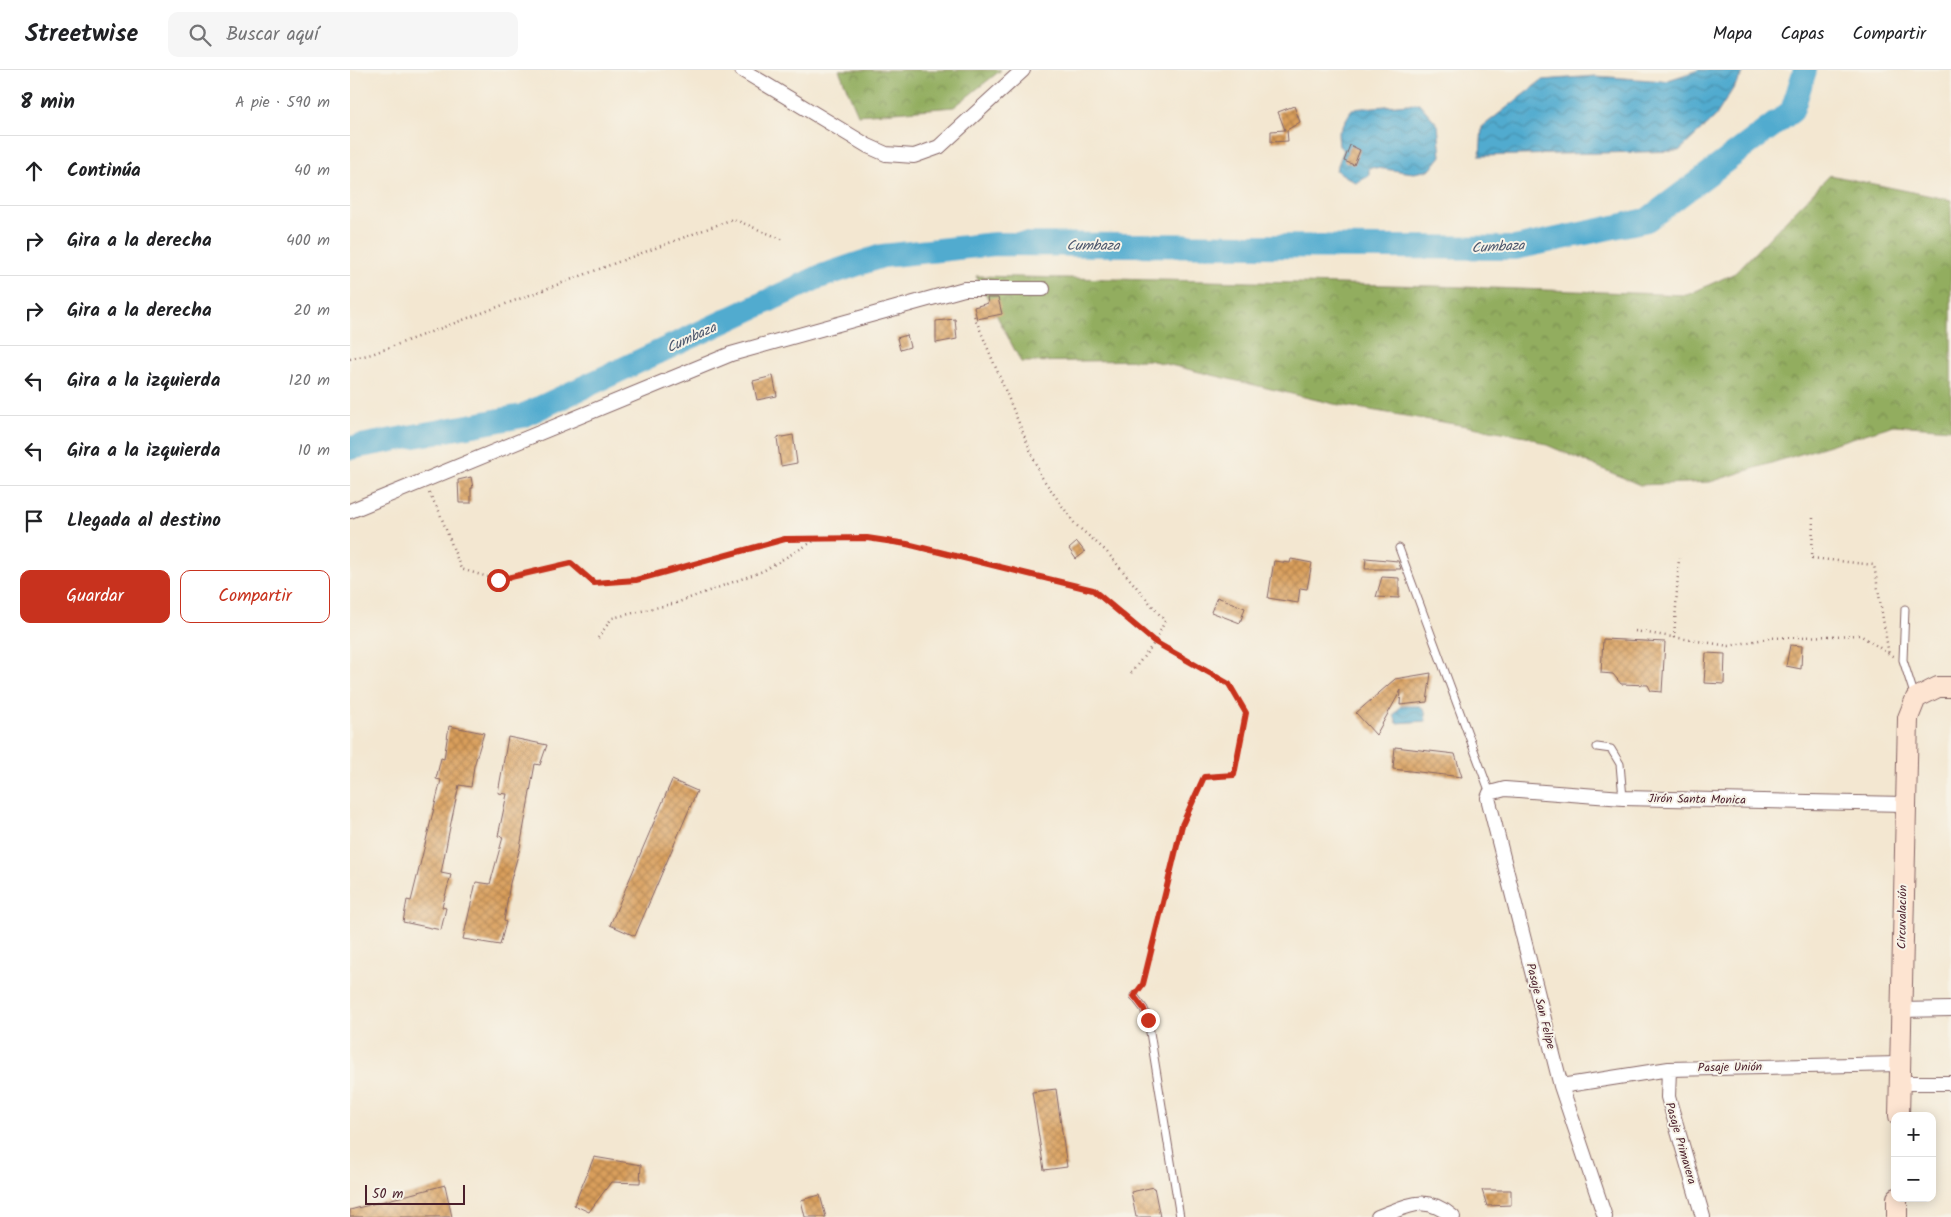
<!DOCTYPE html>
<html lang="es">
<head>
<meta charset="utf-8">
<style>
  body { margin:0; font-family:Kalam,sans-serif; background:#f6f6f6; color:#202124 }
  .controls { position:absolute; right:15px; bottom:15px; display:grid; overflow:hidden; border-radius:10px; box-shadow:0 2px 12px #0003 }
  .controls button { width:45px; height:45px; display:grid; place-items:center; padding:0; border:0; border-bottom:1px solid #e0e0e0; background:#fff; color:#202124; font:25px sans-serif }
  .scale { position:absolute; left:15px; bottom:12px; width:100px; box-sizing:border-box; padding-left:5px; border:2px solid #4a1f2b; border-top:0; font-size:14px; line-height:18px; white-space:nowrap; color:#4a1f2b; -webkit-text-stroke:4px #f7f3e8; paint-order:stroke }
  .stop { position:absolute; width:15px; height:15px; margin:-11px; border:4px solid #c8321e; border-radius:50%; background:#fff }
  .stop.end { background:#c8321e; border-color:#fff; box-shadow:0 1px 5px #0008 }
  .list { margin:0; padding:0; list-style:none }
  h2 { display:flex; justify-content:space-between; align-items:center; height:65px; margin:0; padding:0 20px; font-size:21px }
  h2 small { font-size:16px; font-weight:400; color:#757577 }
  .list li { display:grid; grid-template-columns:32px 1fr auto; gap:15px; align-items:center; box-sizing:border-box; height:70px; padding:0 20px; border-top:1px solid #e0e0e0 }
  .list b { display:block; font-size:19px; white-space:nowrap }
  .list em { font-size:16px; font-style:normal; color:#757577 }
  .actions { display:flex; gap:10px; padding:15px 20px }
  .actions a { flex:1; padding:11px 0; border:1px solid #c8321e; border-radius:10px; text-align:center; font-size:18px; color:#c8321e }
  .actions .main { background:#c8321e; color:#fff }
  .icon { flex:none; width:28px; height:28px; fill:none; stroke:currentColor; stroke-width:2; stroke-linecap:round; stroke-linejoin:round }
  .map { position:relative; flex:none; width:1601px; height:1147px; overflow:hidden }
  header { display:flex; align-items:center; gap:30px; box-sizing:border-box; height:70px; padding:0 25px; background:#fff; border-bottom:1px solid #e0e0e0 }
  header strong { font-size:24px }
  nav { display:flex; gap:28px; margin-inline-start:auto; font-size:18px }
  .search { width:350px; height:45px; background:#f6f6f6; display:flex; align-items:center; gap:12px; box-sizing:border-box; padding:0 18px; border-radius:10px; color:#757577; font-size:19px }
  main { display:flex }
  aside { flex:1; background:#fff }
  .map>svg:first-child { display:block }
  .forest { fill:url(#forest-crowns); stroke:#6e6645 }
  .water { fill:url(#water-waves); stroke:#4e657d }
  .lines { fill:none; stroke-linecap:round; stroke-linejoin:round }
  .river { stroke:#51abcf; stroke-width:24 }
  .building { fill:url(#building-cross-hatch) }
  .service-casing { stroke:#856565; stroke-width:9 }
  .minor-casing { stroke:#856565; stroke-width:16 }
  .secondary-casing { stroke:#856565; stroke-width:22 }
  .path { stroke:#856565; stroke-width:2.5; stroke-dasharray:1 4; stroke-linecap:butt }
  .service { stroke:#fff; stroke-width:7 }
  .minor { stroke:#fff; stroke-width:14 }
  .secondary { stroke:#fde4d1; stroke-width:20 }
  .route { stroke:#c8321e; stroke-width:6 }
  .labels { text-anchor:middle; stroke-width:4; stroke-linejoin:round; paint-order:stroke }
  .street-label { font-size:12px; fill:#4a1f2b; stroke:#f7f3e8 }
  .water-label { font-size:14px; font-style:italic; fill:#4d576d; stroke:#f7f3e8 }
</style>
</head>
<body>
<header>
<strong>Streetwise</strong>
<div class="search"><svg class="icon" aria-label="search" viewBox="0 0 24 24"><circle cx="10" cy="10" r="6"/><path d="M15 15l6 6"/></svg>Buscar aquí</div>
<nav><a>Mapa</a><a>Capas</a><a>Compartir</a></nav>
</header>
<main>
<aside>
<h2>8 min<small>A pie · 590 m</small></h2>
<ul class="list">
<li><svg class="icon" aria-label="ahead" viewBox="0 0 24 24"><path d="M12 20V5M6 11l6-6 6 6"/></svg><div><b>Continúa</b></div><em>40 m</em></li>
<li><svg class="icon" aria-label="right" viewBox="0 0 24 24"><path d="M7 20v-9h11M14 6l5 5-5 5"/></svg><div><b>Gira a la derecha</b></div><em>400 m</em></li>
<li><svg class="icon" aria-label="right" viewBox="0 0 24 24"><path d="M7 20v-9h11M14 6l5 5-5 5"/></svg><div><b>Gira a la derecha</b></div><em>20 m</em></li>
<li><svg class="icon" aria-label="left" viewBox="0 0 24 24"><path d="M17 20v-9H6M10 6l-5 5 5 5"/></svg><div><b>Gira a la izquierda</b></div><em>120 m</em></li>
<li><svg class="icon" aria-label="left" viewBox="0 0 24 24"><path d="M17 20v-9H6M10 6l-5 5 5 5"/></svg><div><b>Gira a la izquierda</b></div><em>10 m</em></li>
<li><svg class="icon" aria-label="arrive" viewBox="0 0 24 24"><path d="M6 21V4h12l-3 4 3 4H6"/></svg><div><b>Llegada al destino</b></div></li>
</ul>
<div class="actions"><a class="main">Guardar</a><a>Compartir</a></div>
</aside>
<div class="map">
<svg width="1601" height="1147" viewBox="0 0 1601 1147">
  <defs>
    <pattern id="forest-crowns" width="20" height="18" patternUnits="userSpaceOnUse" patternTransform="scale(1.25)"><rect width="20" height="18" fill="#92ad5f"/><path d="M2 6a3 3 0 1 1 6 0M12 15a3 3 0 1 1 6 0" fill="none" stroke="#798c4f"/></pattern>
    <pattern id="water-waves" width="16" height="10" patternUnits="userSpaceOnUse" patternTransform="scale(1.25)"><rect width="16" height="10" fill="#51abcf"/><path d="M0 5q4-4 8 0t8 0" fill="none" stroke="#458ba8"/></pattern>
    <pattern id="building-cross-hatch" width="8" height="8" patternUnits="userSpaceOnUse" patternTransform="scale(1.25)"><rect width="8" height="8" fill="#d99f5b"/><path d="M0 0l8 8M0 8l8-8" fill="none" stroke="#b2814b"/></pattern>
  </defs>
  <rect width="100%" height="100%" fill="#f7f3e8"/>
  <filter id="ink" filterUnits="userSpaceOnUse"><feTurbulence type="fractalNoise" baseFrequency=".02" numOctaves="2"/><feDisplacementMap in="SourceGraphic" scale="10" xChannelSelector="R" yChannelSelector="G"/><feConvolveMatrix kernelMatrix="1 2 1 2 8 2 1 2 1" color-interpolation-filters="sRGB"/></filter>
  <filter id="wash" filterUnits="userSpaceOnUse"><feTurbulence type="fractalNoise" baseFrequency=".0096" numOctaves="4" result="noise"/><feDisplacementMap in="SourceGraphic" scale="20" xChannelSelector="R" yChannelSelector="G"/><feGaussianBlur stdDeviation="1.12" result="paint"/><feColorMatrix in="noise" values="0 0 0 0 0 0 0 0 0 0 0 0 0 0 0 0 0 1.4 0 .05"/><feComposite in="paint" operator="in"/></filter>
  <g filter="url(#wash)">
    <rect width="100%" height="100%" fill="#f3e7d1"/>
    <path class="forest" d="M489,0H651L604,37L508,45Z
      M1480,105L1601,130V359L1544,355L1360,412L1290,415L1176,366L984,334L799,290L671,292L626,206L1085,216L1337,225L1385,203Z"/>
    <path class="water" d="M1349,0H1395L1365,47L1329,81L1130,86L1132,57L1192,10L1245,6L1315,11Z
      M1069,33L1088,55L1091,86L1080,100L1064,103L1019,97V106L1006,113L986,100L994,80L989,76L988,64L1002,39Z
      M1051,636H1070L1075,642L1076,651L1047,653L1044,645Z"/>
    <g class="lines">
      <path class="river" d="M0,378L172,346L469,207L532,186L645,174L1165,178L1297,150L1442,41L1455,0"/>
    </g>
    <g id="blocks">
      <path class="building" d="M944,36L950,52L937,60L938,71L921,72V61L935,60L928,42Z
        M1000,75L1010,80L1004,95L994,91Z
        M637,228H648L652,244L627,249L624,237L638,233Z
        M605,249L607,269L586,273V251Z
        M557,265L560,277L550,280L547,268Z
        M423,306L427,326L407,330L403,311Z
        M443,365L447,393L431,396L427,368Z
        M121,407L123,418H121V433H109L108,410Z
        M727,472L735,482L726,489L719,479Z
        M1016,488L1048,491L1051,499H1015Z
        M941,489L962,493L957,519L950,518L948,533L918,528L924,491L940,493Z
        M1032,507L1049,508V528L1026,527Z
        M867,527L895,538L890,553L861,542Z
        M1253,569L1315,572L1312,622L1301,621L1298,615L1271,614L1263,604L1251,603Z
        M1440,575L1452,576L1451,599L1436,596Z
        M1356,583L1375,584L1374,614L1354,613Z
        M1081,603L1077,632L1050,635L1051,620L1026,665L1006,643L1045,609Z
        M99,656L134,663L124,696L121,717L109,715L99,762L91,803L101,805L92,837L96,838L91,860L53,852L57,830L61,831L91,710L86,709L91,688L94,689Z
        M158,667L197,675L190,695L185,694L170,778L160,813L154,851L156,852L150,875L113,869L126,812L140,814L153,767L148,766L157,724L148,723Z
        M1045,677L1105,684L1112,707L1043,699Z
        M322,710L347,721L285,866L260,855Z
        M706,1019L717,1097L694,1100L682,1022Z
        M244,1087L291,1095L290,1113L261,1112L239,1142L224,1135Z
        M95,1115L102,1147H0V1140Z
        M804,1117L810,1147H786L781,1122Z
        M1132,1120H1161V1135L1137,1136Z
        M470,1125L476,1147H455L451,1130Z"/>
    </g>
  </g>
  <g filter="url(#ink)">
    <use href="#blocks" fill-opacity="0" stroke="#856565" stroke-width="1"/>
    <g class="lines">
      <defs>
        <path id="service" d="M1049,478L1140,723
          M1555,539L1553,590L1565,627
          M1247,677L1261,679L1270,694L1273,728
          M784,926L794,939L798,950L830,1147"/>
        <path id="minor" d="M392,0L518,76L536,84L564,86L589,77L673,0
          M0,441L381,284L614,219H693
          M1550,940L1601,939
          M1319,999L1318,1027L1353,1147
          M1550,1013H1601
          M1211,1016L1319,999L1550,994
          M1028,1147C1059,1136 1075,1123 1103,1147
          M1255,1147L1211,1016L1138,728L1140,723L1155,719L1273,728L1555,734"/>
        <path id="secondary" d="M1549,1046L1558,648L1566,628L1588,617H1601
          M1547,1147V1128"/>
      </defs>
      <use href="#service" class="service-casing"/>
      <use href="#minor" class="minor-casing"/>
      <use href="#secondary" class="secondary-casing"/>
      <path class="path" d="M0,289L22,284L383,149L434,170
        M79,423L89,441L111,499L148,510L221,493L244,513L286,510L435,469L517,468L602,484L743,521L805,572L815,551L756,481L725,454L691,406L623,243
        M1463,448L1462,488L1524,495L1539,585
        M1285,561L1379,576L1419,568L1510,565L1544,587
        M248,568L262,548L326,533L413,501L467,469
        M1324,568L1329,488
        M781,603L805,572L879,614L896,643L884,705L853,707L833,755L793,915L790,919"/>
      <use href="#service" class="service"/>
      <use href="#minor" class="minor"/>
      <use href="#secondary" class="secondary"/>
    </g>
  </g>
  <g class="lines" filter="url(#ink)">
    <path class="route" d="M148,510L221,493L244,513L286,510L435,469L517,468L557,474L743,520L805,572L879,614L896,643L884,705L854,707L832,755L793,914L784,926L794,939L798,950"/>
  </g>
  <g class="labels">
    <g class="street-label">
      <text transform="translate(1347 729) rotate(1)" y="4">Jirón Santa Monica</text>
      <text transform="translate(1552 847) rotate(-89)" y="4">Circuvalación</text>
      <text transform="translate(1191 936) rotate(76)" y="4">Pasaje San Felipe</text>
      <text transform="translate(1380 997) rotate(-1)" y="4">Pasaje Unión</text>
      <text transform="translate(1331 1073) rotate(74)" y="4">Pasaje Primavera</text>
    </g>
    <g class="water-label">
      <text x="743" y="180">Cumbaza</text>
      <text transform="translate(1148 176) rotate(-3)" y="5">Cumbaza</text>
      <text transform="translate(341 267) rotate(-25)" y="5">Cumbaza</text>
    </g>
  </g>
</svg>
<div class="controls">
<button>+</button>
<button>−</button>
</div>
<div class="scale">50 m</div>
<div class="stop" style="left:148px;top:510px"></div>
<div class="stop end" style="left:798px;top:950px"></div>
</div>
</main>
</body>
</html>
